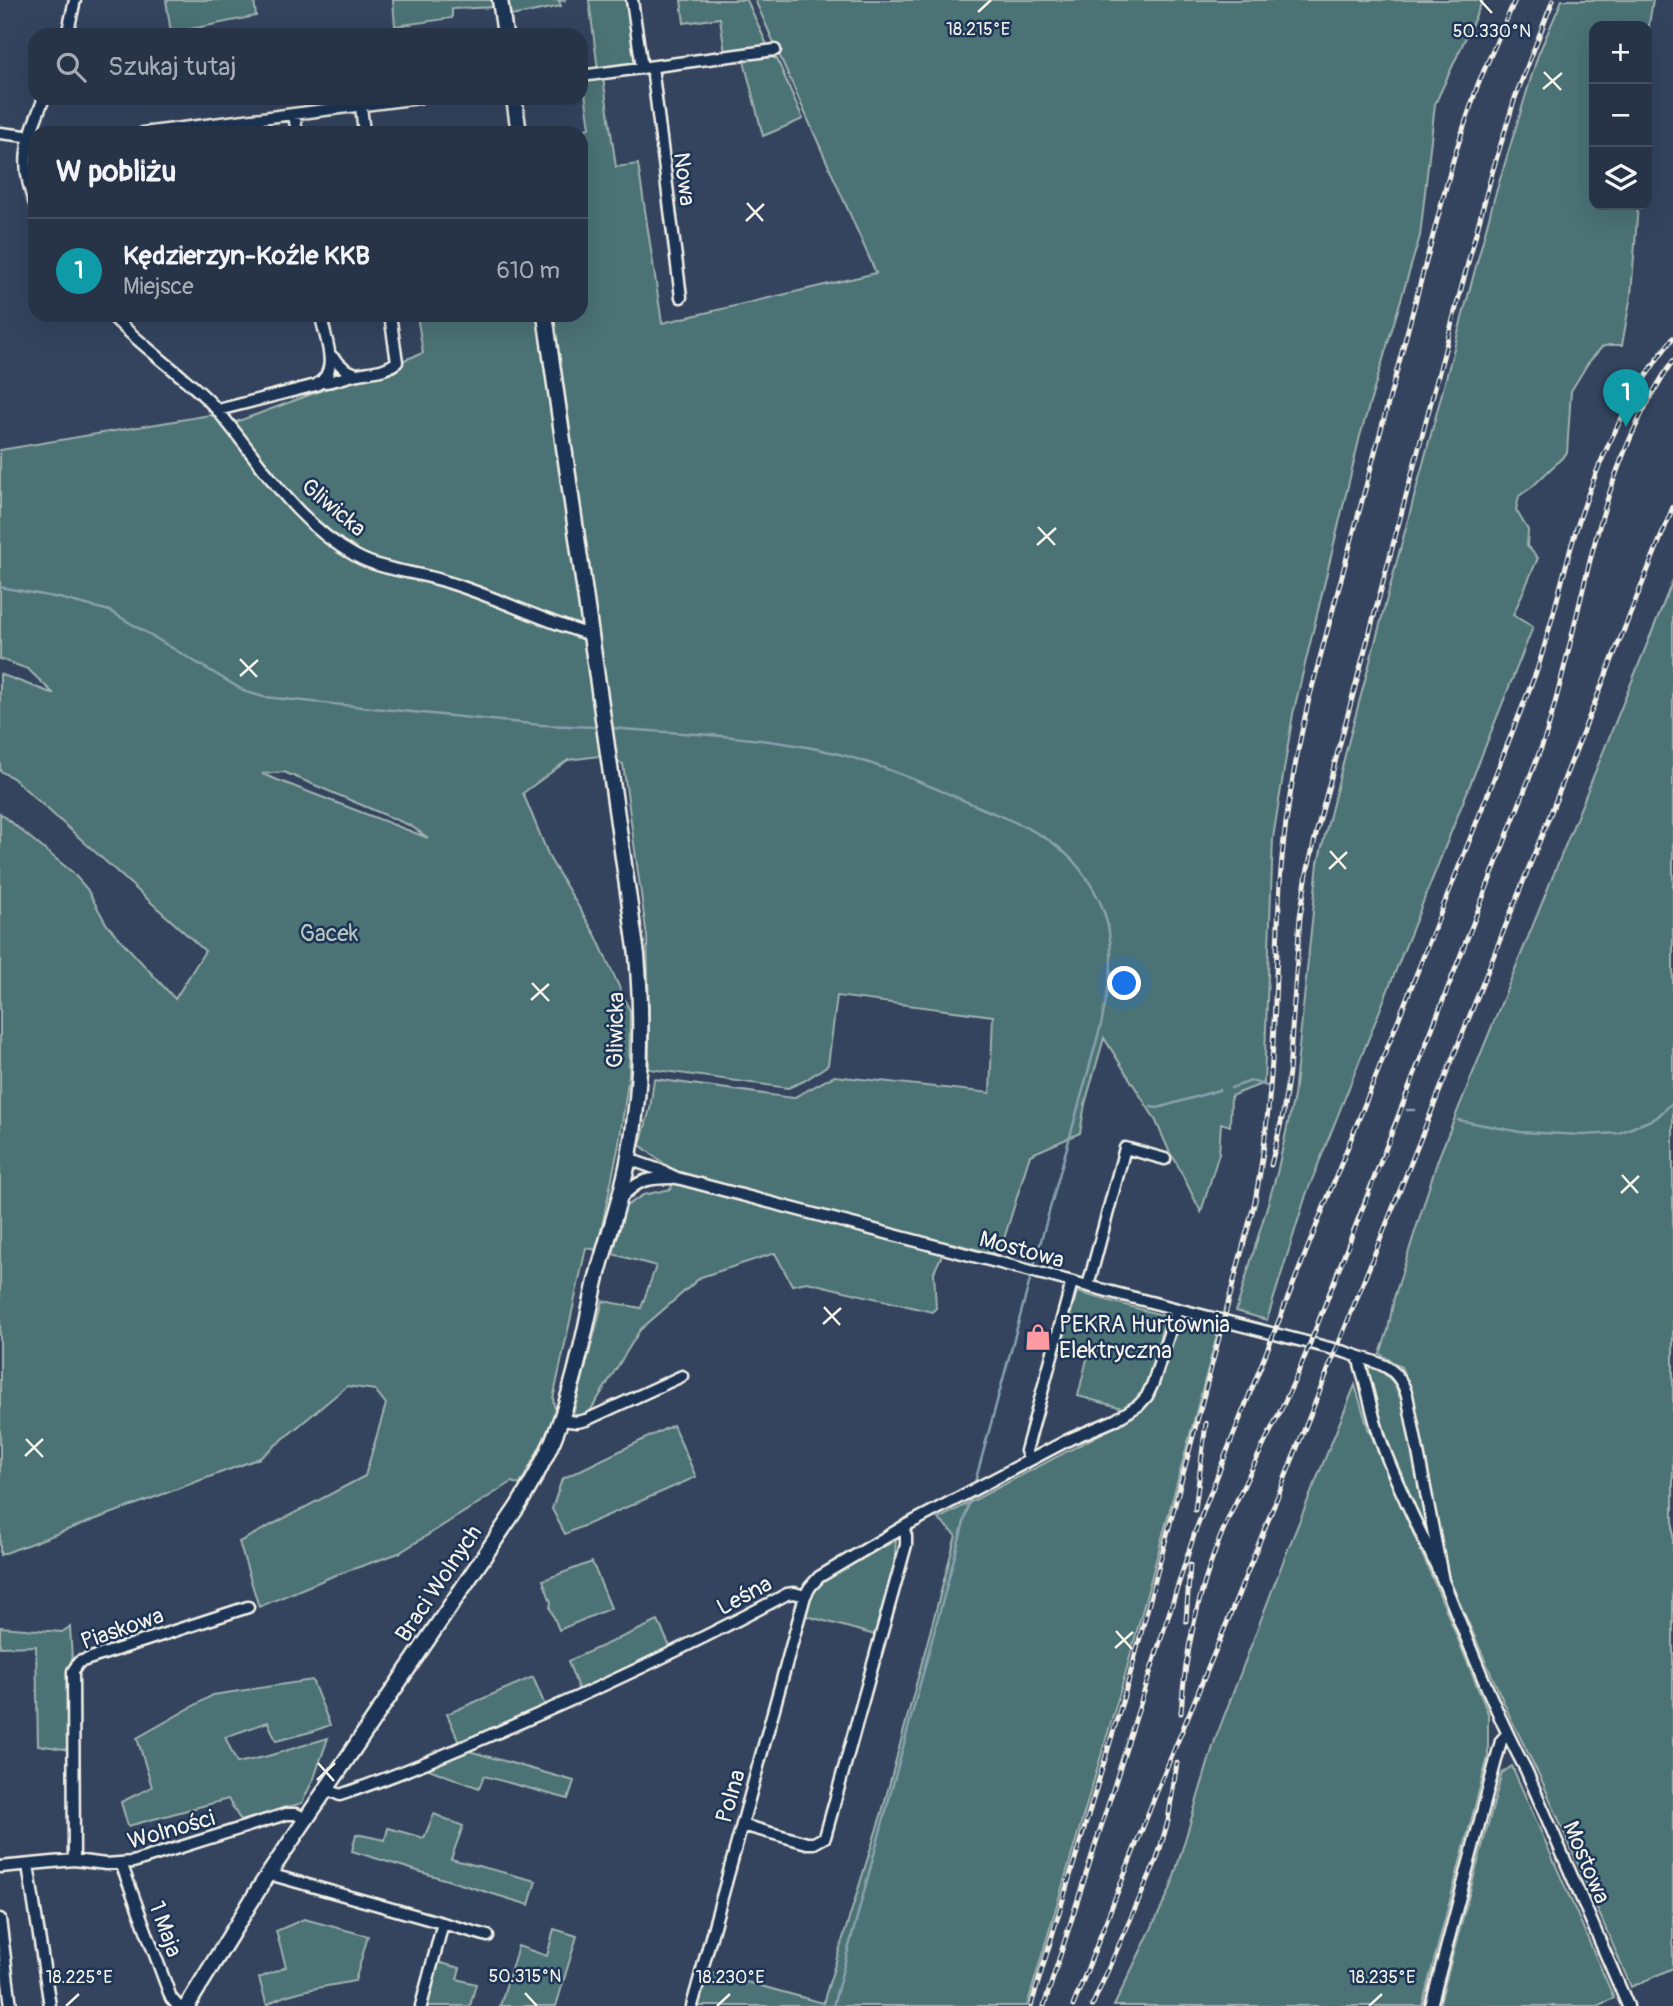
<!DOCTYPE html>
<html lang="pl">
<head>
<meta charset="utf-8">
<style>
  body { margin:0; font-family:Pangolin,sans-serif; background:#2f3b4e; color:#f1f3f6 }
  .controls { position:absolute; right:21px; top:21px; display:grid; overflow:hidden; border-radius:14px; box-shadow:0 7px 28px #0002 }
  .controls button { width:63px; height:63px; display:grid; place-items:center; padding:0; border:0; border-bottom:2px solid #434e60; background:#273347; color:#f1f3f6; font:35px sans-serif }
  .you { position:absolute; left:1125px; top:984px; width:24px; height:24px; margin:-18px; border:5px solid #fff; border-radius:50%; background:#1a73e8; box-shadow:0 0 0 10px #1a73e833 }
  .badge { display:grid; place-items:center; width:46px; height:46px; border-radius:50%; background:#bca0f2; color:#fff; font-size:23px; font-weight:700 }
  .pin { position:absolute; translate:-50% -58px; filter:drop-shadow(0 2px 4px #0008) }
  .pin::after { content:''; position:absolute; top:37px; width:24px; height:21px; background:inherit; clip-path:polygon(0 0,100% 0,50% 100%) }
  .list { margin:0; padding:0; list-style:none }
  h2 { display:flex; justify-content:space-between; align-items:center; height:91px; margin:0; padding:0 28px; font-size:30px }
  h2 small { font-size:23px; font-weight:400; color:#a4aab4 }
  .list li { display:grid; grid-template-columns:46px 1fr auto; gap:21px; align-items:center; box-sizing:border-box; height:105px; padding:0 28px; border-top:2px solid #434e60 }
  .list b { display:block; font-size:26px; white-space:nowrap }
  .list p { margin:0; font-size:23px; white-space:nowrap; color:#a4aab4 }
  .list em { font-size:23px; font-style:normal; color:#a4aab4 }
  .icon { flex:none; width:38px; height:38px; fill:none; stroke:currentColor; stroke-width:2; stroke-linecap:round; stroke-linejoin:round }
  .map { position:relative; flex:none; width:1673px; height:2006px; overflow:hidden }
  .search { position:absolute; background:#273347; box-shadow:0 7px 28px #0002; left:28px; top:28px; width:560px; height:77px; display:flex; align-items:center; gap:18px; box-sizing:border-box; padding:0 24px; border-radius:21px; color:#a4aab4; font-size:26px }
  .panel { position:absolute; background:#273347; box-shadow:0 7px 28px #0002; left:28px; top:126px; width:560px; height:196px; border-radius:21px }
  .map>svg:first-child { display:block }
  .green { fill:#4b7275; stroke:#a0b2ae; stroke-width:2; fill-rule:evenodd }
  .lines { fill:none; stroke-linecap:round; stroke-linejoin:round }
  .stream { stroke:#89a1ae; stroke-width:2.5 }
  .minor-casing { stroke:#f4f1e8; stroke-width:15 }
  .secondary-casing { stroke:#f4f1e8; stroke-width:19 }
  .minor { stroke:#1d3557; stroke-width:10 }
  .secondary { stroke:#1d3557; stroke-width:14 }
  .rail-casing { stroke:#f4f1e8; stroke-width:5 }
  .rail { stroke:#1d3557; stroke-width:2.5; stroke-dasharray:8; stroke-linecap:butt }
  .ticks { fill:none; stroke:#f4f1e8; stroke-width:2.5 }
  .labels { text-anchor:middle; stroke-width:5; stroke-linejoin:round; paint-order:stroke }
  .street-label { font-size:23px; fill:#f4f1e8; stroke:#1d3557 }
  .park-label { font-size:23px; fill:#b9c5c0; stroke:#1d3557 }
  .poi-label { font-size:23px; fill:#f4f1e8; stroke:#1d3557; text-anchor:start }
  .ticks-label { font-size:18px; text-anchor:middle; fill:#f4f1e8; stroke:#1d3557; stroke-width:5; stroke-linejoin:round; paint-order:stroke }
</style>
</head>
<body>
<div class="map">
<svg width="1673" height="2006" viewBox="0 0 1673 2006">
  <rect width="100%" height="100%" fill="#34445f"/>
  <filter id="ink" filterUnits="userSpaceOnUse"><feTurbulence type="fractalNoise" baseFrequency=".0143" numOctaves="2"/><feDisplacementMap in="SourceGraphic" scale="14" xChannelSelector="R" yChannelSelector="G"/><feConvolveMatrix kernelMatrix="1 2 1 2 8 2 1 2 1" color-interpolation-filters="sRGB"/></filter>
  <g filter="url(#ink)">
    <path class="green" d="M166,0H254L256,16L171,33Z
      M393,0H495L496,7L452,9V18L395,26Z
      M508,0H566L559,1L561,6L511,16Z
      M589,0H628L637,64L598,70Z
      M681,0H747L768,47L725,53L720,18L684,23Z
      M755,0H1483L1435,104L1420,236L1360,436L1293,714L1273,838L1264,1083L1231,1096L1230,1126L1221,1123L1219,1153L1201,1212L1175,1160L1170,1153L1155,1119L1104,1038L1085,1104L1080,1133L1030,1155L999,1255L948,1242L934,1272L936,1308L932,1312L807,1282L792,1285L775,1253L701,1277L640,1330L589,1413L579,1417L573,1415L603,1301L641,1308L656,1266L613,1254L625,1207L643,1195L671,1189L675,1172L640,1145L650,1109L654,1079L793,1098L834,1076L990,1093L993,1016L837,996L828,1065L804,1081L788,1088L649,1069V1007L647,937L623,764L599,756L568,760L523,793L550,859L596,936L630,1011L629,1075L619,1144L597,1250L586,1248L553,1399L556,1416L520,1485L512,1482L399,1553L333,1576L259,1607L239,1542L365,1476L386,1404L375,1390L347,1386L260,1458L0,1555V813L72,872L87,889L107,925L175,999L205,951L13,778L0,771V674L54,694L28,669L0,659V450L210,415L236,422L423,353L417,315H581V133H579L590,127L583,80L603,77L616,167L638,164L662,323L876,273ZM284,772L411,826L428,838L262,774Z
      M1562,0H1653L1647,37V26H1594V205H1638L1631,295L1622,345H1609L1602,347L1588,363L1571,391L1567,453L1532,487L1519,496L1516,510L1528,530L1527,546L1538,558L1513,615L1533,627L1306,1195L1267,1320L1236,1311L1277,1173L1294,1096L1318,863L1346,751L1494,199L1538,55Z
      M767,55L777,59L803,119L763,136L743,57Z
      M1673,580V1968L1631,1987L1542,1781L1511,1719L1449,1579L1410,1389L1401,1367L1380,1354L1388,1330L1394,1298L1438,1159Z
      M1077,1292L1162,1315L1165,1320L1145,1388L1139,1397L1126,1409L1078,1396L1088,1355L1061,1348Z
      M1196,1319L1220,1324L1125,1675L1027,2006H694L706,1971L823,2003L882,1812L956,1535L938,1519L1133,1417L1150,1400L1177,1324Z
      M1367,1365C1391,1373 1396,1385 1404,1408L1429,1541L1381,1425Z
      M1355,1385L1368,1428L1447,1612L1488,1713V1757L1422,2006H1114L1170,1890L1215,1740L1286,1554Z
      M673,1425L696,1477L565,1534L552,1509L562,1479Z
      M896,1540L894,1570L875,1635L803,1615L811,1586Z
      M592,1562L611,1608L559,1630L550,1608L551,1602L543,1580Z
      M658,1621L672,1651L579,1691L568,1661Z
      M0,1627L62,1632L70,1627L72,1659L67,1673L70,1750L38,1745L36,1646L0,1647Z
      M533,1677L546,1708L460,1744L447,1714Z
      M312,1680L330,1725L314,1731L276,1741L268,1722L225,1737L237,1763L268,1756L328,1738L314,1778L302,1803L241,1821L228,1799L128,1826L121,1802L152,1787L137,1738L213,1695Z
      M469,1751L574,1781L568,1799L484,1776L479,1788L426,1768Z
      M1512,1766L1614,1998L1597,2006H1439L1502,1773Z
      M434,1814L463,1826L451,1859L536,1881L529,1905L352,1851L356,1834L385,1840L388,1828L424,1838Z
      M304,1919L368,1936L355,1981C334,1985 280,1992 267,2006L259,1978L286,1967L276,1931Z
      M554,1929L577,1936L556,2006H500L518,1946L547,1956Z
      M437,1962L460,1968L457,1979L476,1984L470,2006H425Z"/>
    <g class="lines">
      <path class="stream" d="M0,587L59,598L110,611L246,692L264,697L541,725L597,727
        M612,728C679,734 751,735 817,749C873,760 925,784 977,806C1004,818 1033,828 1057,846C1078,862 1097,890 1105,915C1117,956 1109,985 1101,1025L1034,1266
        M1231,1088L1251,1081L1267,1086
        M1151,1107L1158,1108L1219,1090
        M1407,1110H1414
        M1458,1120L1520,1132L1583,1135L1619,1133L1656,1118L1673,1102
        M974,1486L1030,1280
        M833,2006L971,1496"/>
      <defs>
        <path id="minor" d="M632,0L642,68
          M67,35L75,0
          M652,67L681,297
          M581,76L775,50
          M361,106L364,133
          M294,114L297,133
          M0,133L34,137
          M143,133L419,98
          M35,204C18,161 28,138 44,98
          M111,315C131,335 153,353 175,371C190,384 206,396 218,411C262,463 294,522 356,556C383,571 418,572 447,582C497,597 542,621 591,635
          M330,355L346,370L356,374
          M323,382C335,382 346,376 358,374C372,371 384,372 397,362L390,315
          M218,410L316,385C342,371 324,338 321,315
          M628,1159L660,1170L677,1178L1088,1286L1345,1352C1374,1363 1396,1361 1407,1395L1443,1581
          M621,1198C638,1179 649,1178 673,1178
          M1088,1286L1125,1148L1165,1159
          M1358,1357C1367,1386 1372,1415 1382,1444C1400,1495 1428,1544 1449,1595C1473,1654 1496,1714 1526,1770L1628,2006
          M561,1420L577,1422L586,1420L682,1376
          M1030,1460L1026,1451L1072,1282
          M327,1789L340,1795C396,1776 449,1753 503,1730C600,1688 694,1644 787,1594L794,1593L805,1596L810,1587L819,1577L903,1527L1070,1439L1115,1420L1139,1405L1147,1396L1153,1383L1177,1309
          M742,1825L807,1843H814L825,1837L906,1545V1536L903,1527
          M74,1860L73,1671L79,1662L248,1607
          M121,1863L171,1998L178,2006
          M28,1865L50,2006
          M0,1867L74,1860L106,1864L133,1862L286,1814H296L307,1820
          M269,1874L488,1936
          M0,1919L11,2006
          M421,2006L443,1923
          M692,2006L805,1596
          M1431,2006L1501,1741L1507,1734"/>
        <path id="secondary" d="M500,0L505,35
          M514,98L519,133
          M187,2006L260,1887L518,1506C531,1485 543,1463 553,1440C574,1390 584,1334 596,1281C606,1241 620,1203 628,1162C641,1095 643,1024 637,955L545,315"/>
      </defs>
      <use href="#minor" class="minor-casing"/>
      <use href="#secondary" class="secondary-casing"/>
      <use href="#minor" class="minor"/>
      <use href="#secondary" class="secondary"/>
      <defs>
        <path id="rail" d="M1271,1165L1283,1114L1289,1072L1300,917L1307,873L1317,830L1492,173L1515,98L1553,0
          M1195,1510L1206,1423
          M1186,1621L1190,1565
          M1181,1713C1185,1652 1198,1594 1220,1538C1246,1474 1282,1415 1307,1351C1388,1147 1465,942 1545,738C1585,609 1594,475 1673,361
          M1031,2006L1129,1679L1255,1201C1276,1093 1274,992 1280,883C1284,820 1295,760 1309,699L1454,157L1478,84L1515,0
          M1044,2006L1195,1532L1537,670C1552,624 1562,577 1576,530C1597,462 1629,394 1673,338
          M1073,2006L1157,1791L1231,1613L1673,507
          M1092,2006L1157,1859L1168,1821L1177,1763"/>
      </defs>
      <use href="#rail" class="rail-casing"/>
      <use href="#rail" class="rail"/>
    </g>
  </g>
  <path class="ticks" d="M1480,0L1492,13M978,12L991,0M1544,72L1561,90M1543,89L1562,73M747,203L763,221M746,221L764,204M1038,527L1055,545M1037,545L1056,528M240,659L257,677M240,676L258,660M1330,851L1346,869M1329,869L1347,852M532,983L549,1001M531,1000L549,984M1622,1175L1638,1193M1621,1193L1639,1176M824,1307L840,1325M823,1324L841,1308M26,1439L43,1457M25,1456L43,1439M1116,1631L1132,1649M1115,1648L1133,1632M318,1763L334,1781M317,1780L335,1763M525,1993L537,2006M66,2006L79,1994M717,2006L730,1994M1369,2006L1382,1994"/>
  <defs>
    <symbol id="shop-bare" viewBox="-9 -9 18 18"><path d="M-5-2.5h2.3a2.7 3.5 0 0 1 5.4 0H5L5.5 6h-11ZM-1.5-2.5h3a1.5 2.3 0 0 0-3 0Z" fill="#ff9aa2" stroke="#1d3557" stroke-width="2.5" paint-order="stroke"/></symbol>
  </defs>
  <g fill-rule="evenodd">
    <use href="#shop-bare" x="1019" y="1318" width="38" height="38"/>
  </g>
  <g class="labels">
    <g class="street-label">
      <text transform="translate(685 179) rotate(83)" y="8">Nowa</text>
      <text transform="translate(334 507) rotate(40)" y="8">Gliwicka</text>
      <text transform="translate(615 1030) rotate(-89)" y="8">Gliwicka</text>
      <text transform="translate(1022 1249) rotate(15)" y="8">Mostowa</text>
      <text transform="translate(438 1583) rotate(-56)" y="8">Braci Wolnych</text>
      <text transform="translate(744 1595) rotate(-28)" y="8">Leśna</text>
      <text transform="translate(122 1628) rotate(-19)" y="8">Piaskowa</text>
      <text transform="translate(730 1796) rotate(-74)" y="8">Polna</text>
      <text transform="translate(171 1829) rotate(-16)" y="8">Wolności</text>
      <text transform="translate(1587 1862) rotate(67)" y="8">Mostowa</text>
      <text transform="translate(166 1929) rotate(70)" y="8">1 Maja</text>
    </g>
    <g class="park-label">
      <text x="329" y="941">Gacek</text>
    </g>
    <g class="poi-label">
      <text x="1059" y="1332">PEKRA Hurtownia<tspan x="1059" dy="26">Elektryczna</tspan></text>
    </g>
  </g>
  <g class="ticks-label">
    <text x="978" y="35">18.215°E</text>
    <text x="1492" y="37">50.330°N</text>
    <text x="525" y="1982">50.315°N</text>
    <text x="79" y="1983">18.225°E</text>
    <text x="730" y="1983">18.230°E</text>
    <text x="1382" y="1983">18.235°E</text>
  </g>
</svg>
<div class="controls">
<button>+</button>
<button>−</button>
<button><svg class="icon" aria-label="layers" viewBox="0 0 24 24"><path d="M12 4l9 5-9 5-9-5zM3 14l9 5 9-5"/></svg></button>
</div>
<div class="you"></div>
<div class="pin badge" style="left:1626px;top:427px;background:#0f9aa8">1</div>
<div class="search"><svg class="icon" aria-label="search" viewBox="0 0 24 24"><circle cx="10" cy="10" r="6"/><path d="M15 15l6 6"/></svg>Szukaj tutaj</div>
<section class="panel">
<h2>W pobliżu<small></small></h2>
<ul class="list">
<li><span class="badge" style="background:#0f9aa8">1</span><div><b>Kędzierzyn-Koźle KKB</b><p>Miejsce</p></div><em>610 m</em></li>
</ul>
</section>
</div>
</body>
</html>
